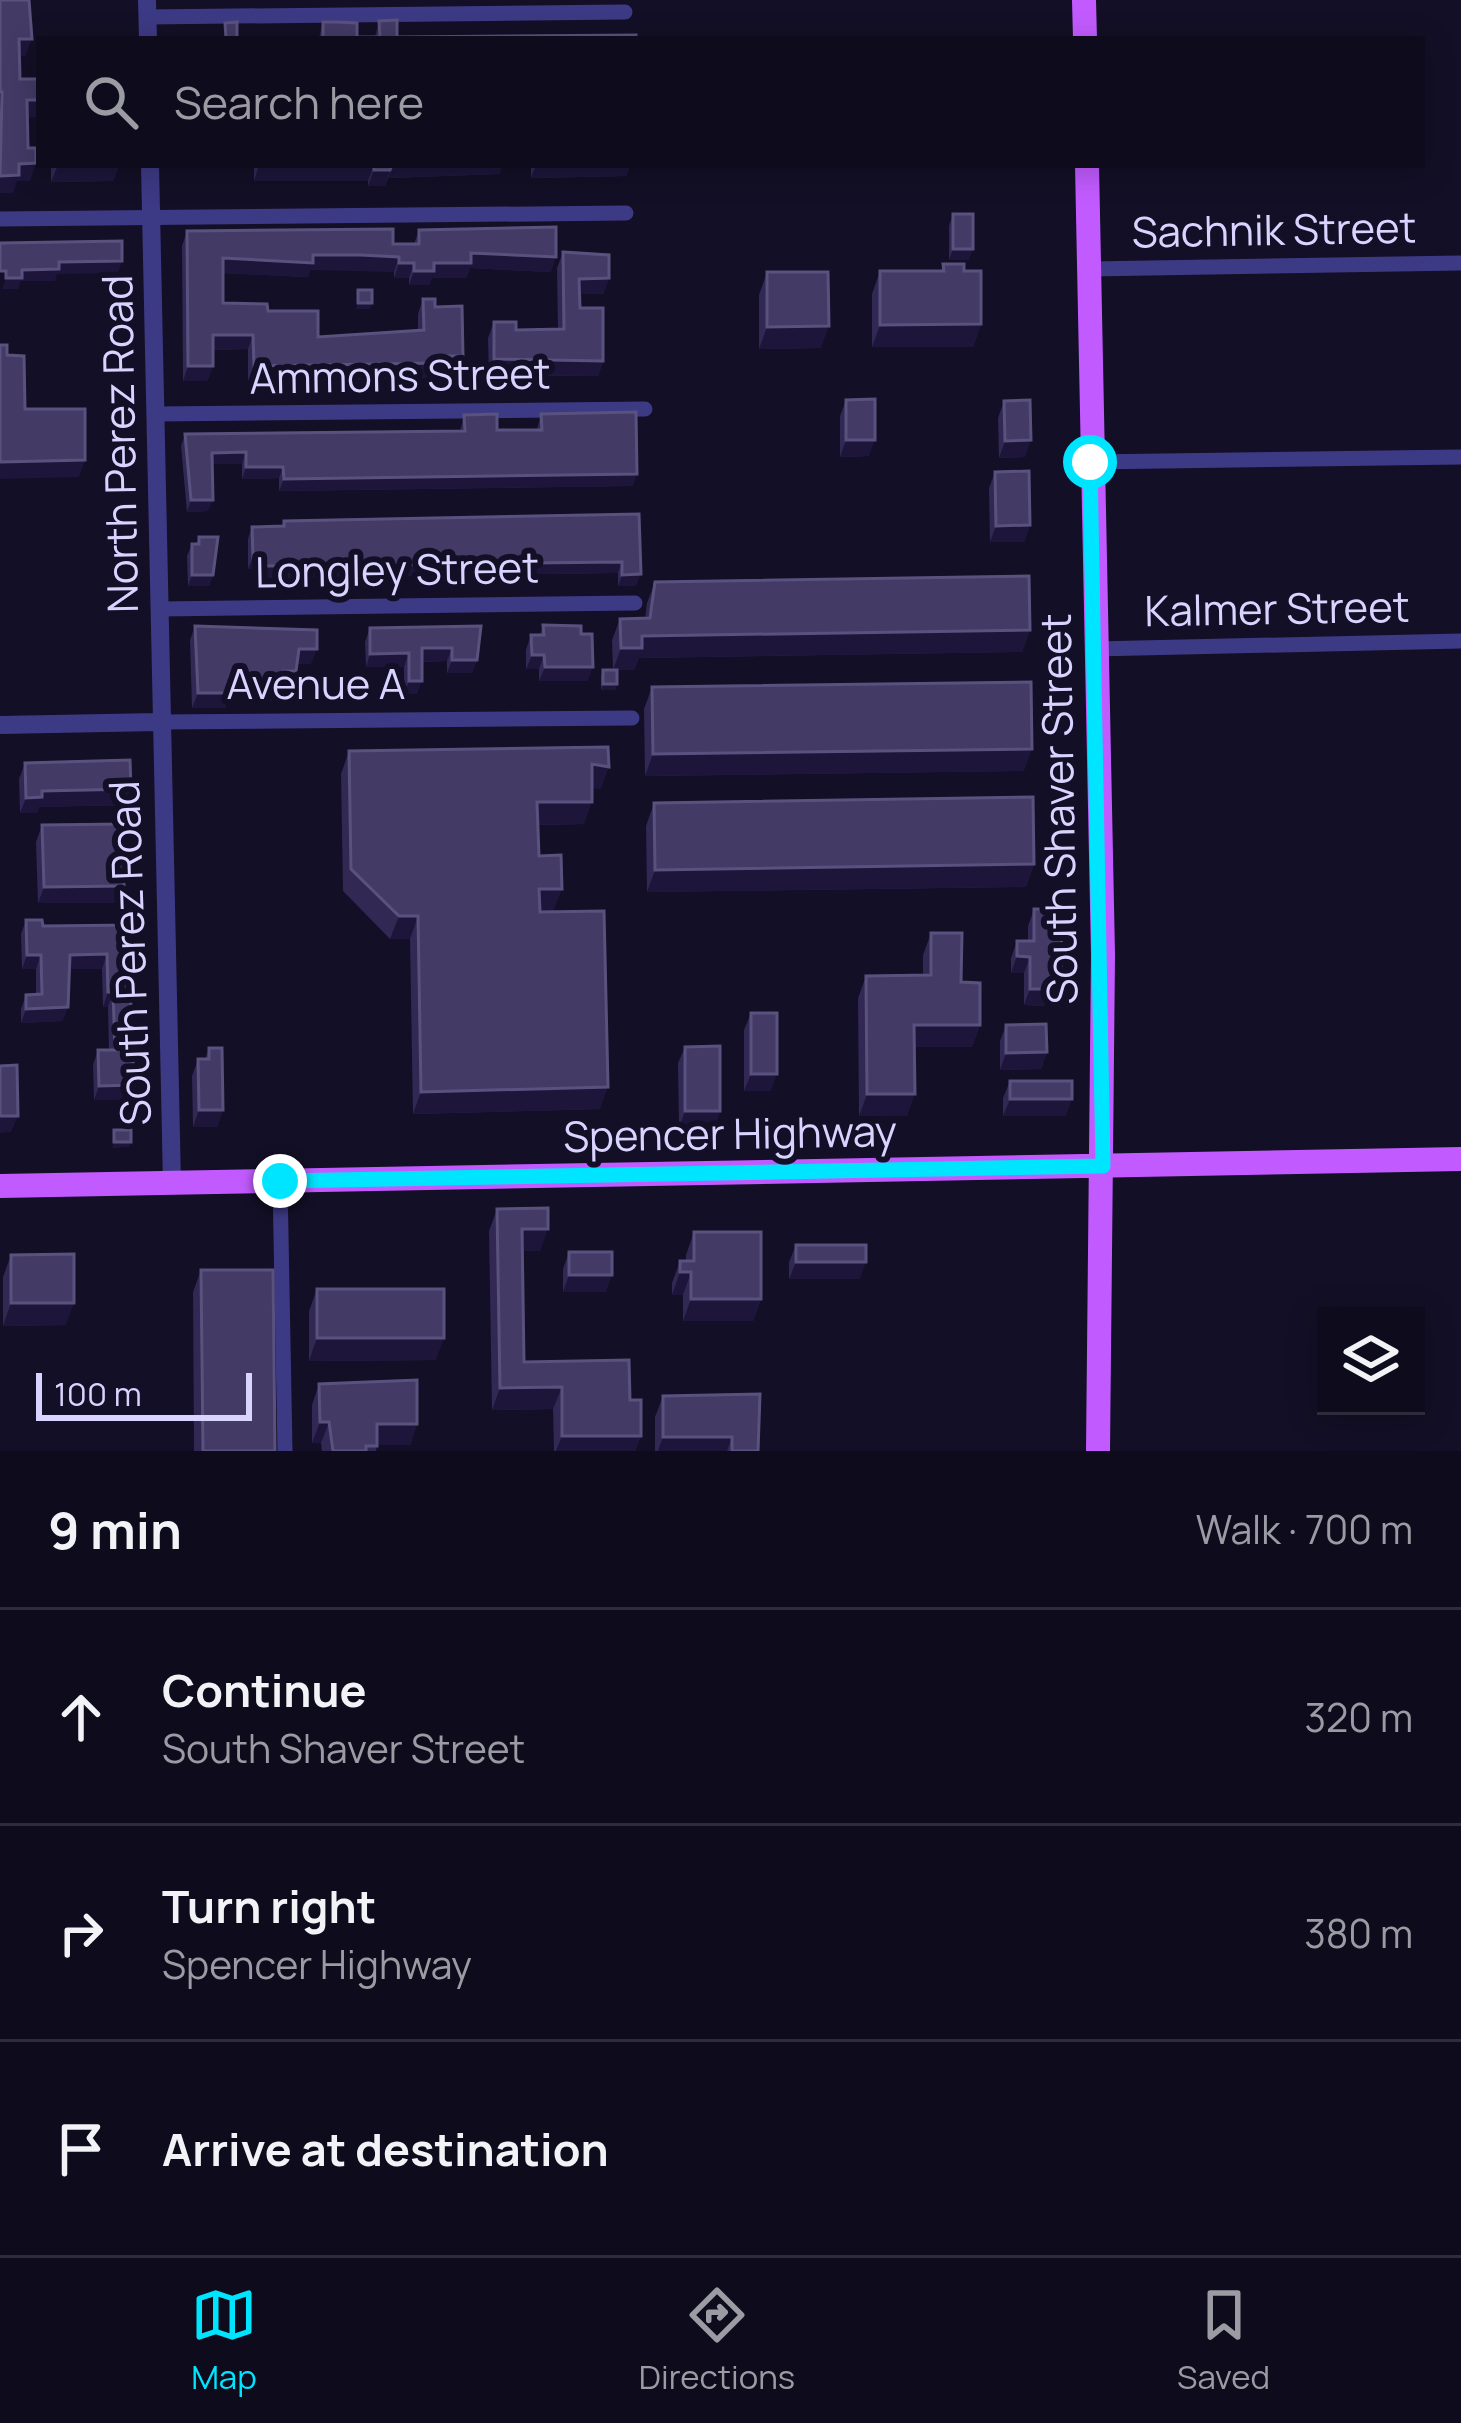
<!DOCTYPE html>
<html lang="en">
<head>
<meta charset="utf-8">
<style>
  body { margin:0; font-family:Manrope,sans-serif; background:#171425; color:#f1f3f6 }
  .controls { position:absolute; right:36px; bottom:36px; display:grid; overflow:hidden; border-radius:0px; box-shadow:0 6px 30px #0003 }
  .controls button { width:108px; height:108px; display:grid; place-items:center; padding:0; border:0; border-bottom:3px solid #2e2b3b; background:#0e0b1c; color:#f1f3f6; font:60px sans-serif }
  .scale { position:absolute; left:36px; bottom:30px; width:216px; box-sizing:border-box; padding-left:12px; border:6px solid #d9d4ff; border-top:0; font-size:33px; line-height:42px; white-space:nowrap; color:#d9d4ff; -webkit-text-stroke:9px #130f26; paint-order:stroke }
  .stop { position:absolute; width:36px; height:36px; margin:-27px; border:9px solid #00e5ff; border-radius:50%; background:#fff }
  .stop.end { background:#00e5ff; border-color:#fff; box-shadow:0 3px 12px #0008 }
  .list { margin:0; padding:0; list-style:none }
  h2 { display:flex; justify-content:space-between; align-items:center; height:156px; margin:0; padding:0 48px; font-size:51px }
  h2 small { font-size:39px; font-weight:400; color:#9b9ba3 }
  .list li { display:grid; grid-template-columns:78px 1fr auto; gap:36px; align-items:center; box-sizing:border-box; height:216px; padding:0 48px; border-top:3px solid #2e2b3b }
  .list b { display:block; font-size:45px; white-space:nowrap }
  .list p { margin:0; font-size:39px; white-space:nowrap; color:#9b9ba3 }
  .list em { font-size:39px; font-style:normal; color:#9b9ba3 }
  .icon { flex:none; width:66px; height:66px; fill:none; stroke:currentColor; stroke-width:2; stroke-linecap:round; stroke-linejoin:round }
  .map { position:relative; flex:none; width:1461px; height:1451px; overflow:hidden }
  .search { position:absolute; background:#0e0b1c; box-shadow:0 6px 30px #0003; left:36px; right:36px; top:36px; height:132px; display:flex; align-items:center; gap:30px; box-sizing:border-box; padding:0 42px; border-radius:0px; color:#9b9ba3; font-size:45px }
  .sheet { height:804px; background:#0e0b1c }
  nav { display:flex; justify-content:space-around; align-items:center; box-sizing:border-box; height:168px; border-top:3px solid #2e2b3b; background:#0e0b1c; font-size:33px; color:#9b9ba3 }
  nav a { display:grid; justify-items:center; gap:6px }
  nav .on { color:#00e5ff }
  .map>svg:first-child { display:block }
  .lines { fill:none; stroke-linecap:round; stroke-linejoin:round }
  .minor { stroke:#3d3a85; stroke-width:15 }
  .tertiary { stroke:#3d3a85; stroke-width:18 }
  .primary { stroke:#c25bff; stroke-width:24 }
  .wall { fill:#312854 }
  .shaded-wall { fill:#1d163a }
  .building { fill:#433a66; stroke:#5a527e; stroke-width:3 }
  .route { stroke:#00e5ff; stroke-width:15 }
  .labels { text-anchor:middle; stroke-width:12; stroke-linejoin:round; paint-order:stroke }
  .street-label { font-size:42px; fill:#d9d4ff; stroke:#130f26 }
</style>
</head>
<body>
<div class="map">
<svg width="1461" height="1451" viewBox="0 0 1461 1451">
  <rect width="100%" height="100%" fill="#130f26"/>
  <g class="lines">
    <path class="minor" d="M148,17L625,12
      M0,219L626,213
      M1089,269L1461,263
      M156,414L645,409
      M1090,462L1461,457
      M160,609L635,603
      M1094,649L1461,641
      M159,722L632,718
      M280,1181L285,1451"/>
    <path class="tertiary" d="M147,0L148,39
      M150,165L172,1183
      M0,725L159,722"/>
    <path class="primary" d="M1084,0L1085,39
      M1087,165L1103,955L1098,1451
      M0,1186L1461,1159"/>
  </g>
  <path class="wall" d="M397,20V37L636,35V39H254L319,38L323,22H337L357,23V37H375L379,21Z
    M51,165H119L113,181L51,182Z
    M233,165H630L626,176L531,178V165L502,166L499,174L388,178L385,186H368V181H254V167H233Z
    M953,214L969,260H949V226Z
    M419,230L551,272L470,268L466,278H432L429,285H409V278H394V272L356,269L310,270L308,277L223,273V303L268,311L318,337L418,331V314L423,299L435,307L458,370L434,371L431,378L248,381V349L213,350V366L207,381H183L182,246L187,231L414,244Z
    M563,252L609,278L603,294H579L580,308L603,361L598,376L489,375L488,338L494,322L516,330L558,329L557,268Z
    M943,264L964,271L981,324L973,347H872V294L880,271H941Z
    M767,272L821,348L759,349V295Z
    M846,400L869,456L840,457V416Z
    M1004,401L1025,457L999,458L998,418Z
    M541,414L633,486L279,491V478L242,479V464H212L208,511L187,512L181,446L185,434L460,431L464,415L497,430H537Z
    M995,472L1030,525L1024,542H990L989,488Z
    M639,514L636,586H618V573L261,578L260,569H248V539L252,527L282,526L284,521Z
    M199,537L213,575L209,586H188L187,556L192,544H196Z
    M655,582L1030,630L1022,652L639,658L634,670H617V684L615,690H601V676L603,670H613L612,640L620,619L645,618L647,603Z
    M543,625L581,634L588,681H539V669H526V650L531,635H540Z
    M195,626L311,664H297L291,686H283L278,700L249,701V691L230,692L225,708H192L190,640Z
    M481,626L477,660L472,673H447V661L422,662L417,694H404V667H366L365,642L370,628Z
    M652,687L1024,771L645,776L644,709Z
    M349,751L601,789L592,788L584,824L537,825L539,856L600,1109L413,1114L410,939H390L343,891L341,774Z
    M25,763L125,805L39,807L37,813H20L19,779Z
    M654,803L1034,864L1026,887L647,892L646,826Z
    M42,825L124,886L118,903H38L36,842Z
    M1034,909L1061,981L1055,997H1047L1044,1006L1024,1005V973H1011V958L1017,941H1028V926Z
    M26,920L129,965L134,1085L129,1100H94L93,1065L98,1050H109L108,1007H103L102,969H69L68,1007L62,1021L21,1023V1009L26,995H36V969H22L21,934Z
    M931,933L961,982L980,1025L972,1047H914L907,1116H859L858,998L866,976L923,975V955Z
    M751,1013L771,1091H744V1030Z
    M1006,1025L1047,1052L1041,1069L1000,1070V1041Z
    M685,1047L720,1111L714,1128H679L678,1063Z
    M209,1048L223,1110L217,1127H193L192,1076L198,1059H205Z
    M1010,1081L1066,1116H1003V1098Z
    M497,1209L540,1251H523L524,1362L630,1400L641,1436L635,1451H554L553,1409L492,1410L489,1231Z
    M694,1232L761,1299L753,1321H683V1295H672V1283L680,1261H686V1255Z
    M796,1245L860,1279H789V1262Z
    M569,1252L606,1292H563V1269Z
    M11,1255L66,1325L3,1326V1277Z
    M201,1270L275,1451H194L193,1292Z
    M317,1289L436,1360L309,1361V1311Z
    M319,1384L417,1424L410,1445H377L376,1451H322L321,1443H312V1405Z
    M663,1396L758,1451H655V1417Z"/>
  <path class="shaded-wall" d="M19,39H32L25,56L13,57Z
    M27,100H39V117L21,118Z
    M36,163L30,181H17L13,193H0V176L19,164Z
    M58,165H119L113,181L51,182Z
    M234,165H254V167H233Z
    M259,165H374L368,181H254Z
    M392,165H531L502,166L499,174L388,178Z
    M536,165H630L626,176L531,178Z
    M374,170H390L385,186H368Z
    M953,249H973L969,260H949Z
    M471,253L556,257L551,272L470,268L466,278H432L429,285H409L414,271Z
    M361,255L399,257L394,272L310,270L308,277L218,273L223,258Z
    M122,261L118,273L57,274L55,281H21L18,289H2L6,278L22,270L59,262Z
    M399,263H414L409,278H394Z
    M609,278L603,294H573L579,279Z
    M358,303H372L370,309H356Z
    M981,324L973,347H872L880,325Z
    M829,326L821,348L759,349L767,327Z
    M213,335H253L248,349L208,350Z
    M463,356L458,370L434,371L431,378L248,381L254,366Z
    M494,359L603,361L598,376L489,375Z
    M188,366H213L207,381H183Z
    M846,440H875L869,456L840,457Z
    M1031,440L1025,457L999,458L1005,441Z
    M246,452L242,464H207L212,453Z
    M85,460L79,477L0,479V462Z
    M246,467H283L279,478L242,479Z
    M637,474L633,486L279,491L284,479Z
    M191,500H213L208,511L187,512Z
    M1030,525L1024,542H990L996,526Z
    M253,557H265L260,569H248Z
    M622,562L618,573L261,578L265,566Z
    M641,574L636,586H618L622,575Z
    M192,575H213L209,586H188Z
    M1030,630L1022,652L639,658L634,670H613L621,648L642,636Z
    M422,648H452L447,661L417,662Z
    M299,649H317L311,664H294Z
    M409,653L404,667H366L370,654Z
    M532,655H544L539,669H526Z
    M452,660H477L472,673H447Z
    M545,667H593L588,681H539Z
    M283,671H296L291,686H283L278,700L249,701L254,686Z
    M230,677H254L249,691L225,692Z
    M409,681H422L417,694H404Z
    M603,684H617L615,690H601Z
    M198,693H230L225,708H192Z
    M1032,749L1024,771L645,776L653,754Z
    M592,764L609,767L601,789L584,787Z
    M131,789L125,805L39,807L37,813H20L26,798L42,791Z
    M537,802H592L584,824L528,825Z
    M1034,864L1026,887L647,892L655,870Z
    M124,886L118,903H38L44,887Z
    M539,889H562L553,912L531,911Z
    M399,916H418L410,939H390Z
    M107,954L102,969H65L70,955Z
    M27,955H41L36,969H22Z
    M1017,956L1030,957L1024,973H1011Z
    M1050,980L1061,981L1055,997H1047L1044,1006L1024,1005L1030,989Z
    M108,992H113L108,1007H103Z
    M68,1007L62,1021L21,1023L26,1009Z
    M914,1025H980L972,1047H906Z
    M1047,1052L1041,1069L1000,1070L1006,1053Z
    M751,1074H777L771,1091H744Z
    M134,1085L129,1100H94L99,1086Z
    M608,1087L600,1109L413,1114L421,1092Z
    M867,1094H915L907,1116H859Z
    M1010,1099H1072L1066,1116H1003Z
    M199,1110H223L217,1127H193Z
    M685,1111H720L714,1128H679Z
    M0,1116H18L11,1132L0,1133Z
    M114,1142H131L129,1147L112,1148Z
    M522,1229H548L540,1251H514Z
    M796,1262H866L860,1279H789Z
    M680,1272H691L683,1295H672Z
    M569,1275H612L606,1292H563Z
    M691,1299H761L753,1321H683Z
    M11,1303H74L66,1325L3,1326Z
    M317,1338H444L436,1360L309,1361Z
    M562,1387L553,1409L492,1410L500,1388Z
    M320,1422H329L321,1443H312Z
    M377,1424H417L410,1445H369Z
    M562,1436H641L635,1451H556Z
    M663,1437H732L727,1451H658Z"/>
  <path class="building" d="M0,0H29L32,39H19L20,79H39V100H27L28,148H36V163L19,164V175L0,176L2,92H0Z
    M397,20V37L636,35V39H254L323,38V22H337L357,23V37H380L379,21Z
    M237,22V39H226L225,23Z
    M374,165H392L390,170H374Z
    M953,214H973V249H953Z
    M556,227V257L471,253V263H434V271H414V263H399V257L361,255H313V263L223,258V303L267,304L268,311H318V337L424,330L423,299H435V307L462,306L463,356H437V363L254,366L253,335H213V366H188L187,231L393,229V244H419V230Z
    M122,241V261L59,262V269L22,270V278H6V271H0V243Z
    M563,252L609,255V278L579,279L580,308H603V361L494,359V322H516V330L564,329Z
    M943,264H964V271H981V324L880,325V271H944Z
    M767,272H828L829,326L767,327Z
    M358,290H372V303H358Z
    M0,345H7V355L24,356L25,409H85V460L0,462Z
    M875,399V440H846V400Z
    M1030,400L1031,440L1005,441L1004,401Z
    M636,412L637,474L284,479L283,467H246V452L212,453L213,500H191L185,434L465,431L464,415L497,414V430H542L541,414Z
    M1029,471L1030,525L996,526L995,472Z
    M639,514L641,574L622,575V562L265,566V557H253L252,527L284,526V521Z
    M199,537H218L213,575H192V544H199Z
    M1029,576L1030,630L642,636V648H621L620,619L650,618L655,582Z
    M543,625L581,626V634H592L593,667H545L544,655H532L531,635H544Z
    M195,626L317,630V649H299L296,671H283V686H254V677H230V693H198Z
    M481,626L477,660H452V648H422V681H409V653L370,654V628Z
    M603,670H617V684H603Z
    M1031,682L1032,749L653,754L652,687Z
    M608,747L609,767L592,764V802H537L539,856L561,855L562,889H539L540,912L604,911L608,1087L421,1092L418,916H399L351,869L349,751Z
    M130,760L131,789L42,791V797L26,798L25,763Z
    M1033,797L1034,864L655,870L654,803Z
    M123,824L124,886L44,887L42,825Z
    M1034,909H1062L1061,981L1050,980V989H1030V957L1017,956V941H1034Z
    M26,920H42L43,926L133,925V954H129L134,1085L99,1086L98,1050H115L113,992H108L107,954L70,955L68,1007L26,1009V995L42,994L41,955H27Z
    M931,933H962L961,982L980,983V1025H914L915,1094H867L866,976L931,975Z
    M751,1013H777V1074H751Z
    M1046,1024L1047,1052L1006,1053V1025Z
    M720,1046V1111H685V1047Z
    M209,1048H222L223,1110H199L198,1059H209Z
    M17,1065L18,1116H0V1066Z
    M1010,1081H1072V1099H1010Z
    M114,1130H131V1142H114Z
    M548,1208V1229H522L524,1362L629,1360L630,1400H641V1436H562V1387L500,1388L497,1209Z
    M694,1232H761V1299H691V1272H680V1261H694Z
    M796,1245H866V1262H796Z
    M569,1252H612V1275H569Z
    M74,1254V1303H11V1255Z
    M201,1270H273L275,1451H203Z
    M317,1289H444V1338H317Z
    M417,1380V1424H377V1446H366V1451H333L329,1422H320L319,1384Z
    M760,1394L758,1451H732V1437H663V1396Z"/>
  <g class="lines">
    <path class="route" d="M280,1181L1103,1166L1090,462"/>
  </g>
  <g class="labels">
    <g class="street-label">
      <text transform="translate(1274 230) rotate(-1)" y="15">Sachnik Street</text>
      <text transform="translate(400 376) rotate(-1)" y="15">Ammons Street</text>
      <text transform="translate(120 444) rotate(-91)" y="15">North Perez Road</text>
      <text transform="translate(397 570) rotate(-1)" y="15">Longley Street</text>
      <text transform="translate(1277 609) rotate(-1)" y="15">Kalmer Street</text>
      <text x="316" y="699">Avenue A</text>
      <text transform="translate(1059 809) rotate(-91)" y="15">South Shaver Street</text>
      <text transform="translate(130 953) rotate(-92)" y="15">South Perez Road</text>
      <text transform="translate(730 1134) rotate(-1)" y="15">Spencer Highway</text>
    </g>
  </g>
</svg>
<div class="controls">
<button><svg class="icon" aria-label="layers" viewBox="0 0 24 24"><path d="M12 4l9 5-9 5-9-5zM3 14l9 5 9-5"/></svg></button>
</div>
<div class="scale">100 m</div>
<div class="stop" style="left:1090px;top:462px"></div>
<div class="stop end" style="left:280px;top:1181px"></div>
<div class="search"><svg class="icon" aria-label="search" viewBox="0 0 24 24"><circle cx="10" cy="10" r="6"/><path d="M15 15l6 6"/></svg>Search here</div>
</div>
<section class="sheet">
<h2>9 min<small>Walk · 700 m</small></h2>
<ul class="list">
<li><svg class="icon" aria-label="ahead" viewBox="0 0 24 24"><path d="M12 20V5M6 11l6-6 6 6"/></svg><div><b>Continue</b><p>South Shaver Street</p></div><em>320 m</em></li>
<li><svg class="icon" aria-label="right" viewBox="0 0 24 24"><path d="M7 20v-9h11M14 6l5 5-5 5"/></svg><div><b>Turn right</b><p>Spencer Highway</p></div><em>380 m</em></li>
<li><svg class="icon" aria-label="arrive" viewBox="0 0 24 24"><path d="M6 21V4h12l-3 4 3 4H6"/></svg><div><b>Arrive at destination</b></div></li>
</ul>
</section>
<nav>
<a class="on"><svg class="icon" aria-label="map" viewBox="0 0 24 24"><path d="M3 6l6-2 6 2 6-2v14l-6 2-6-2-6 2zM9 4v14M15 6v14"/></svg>Map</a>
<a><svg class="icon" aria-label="directions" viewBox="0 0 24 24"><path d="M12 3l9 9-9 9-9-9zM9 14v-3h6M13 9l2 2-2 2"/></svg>Directions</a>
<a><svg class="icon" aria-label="saved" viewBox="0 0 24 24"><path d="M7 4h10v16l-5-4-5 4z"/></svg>Saved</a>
</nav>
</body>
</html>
